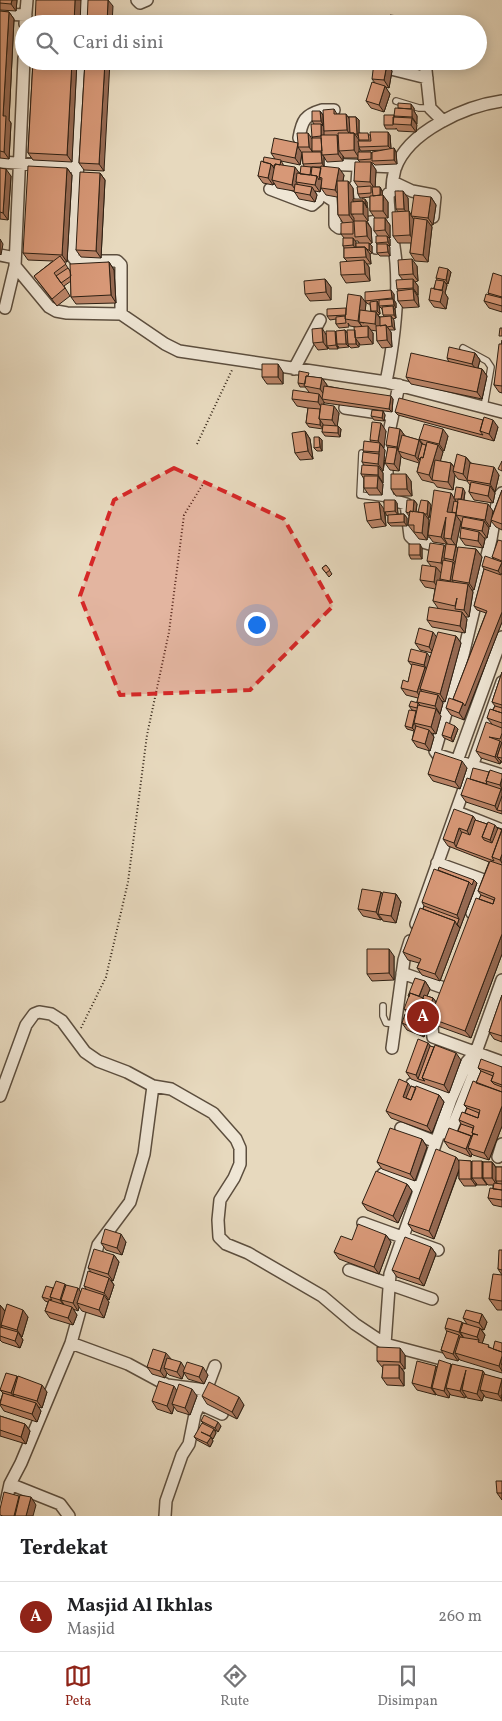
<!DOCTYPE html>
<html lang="id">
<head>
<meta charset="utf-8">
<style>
  body { margin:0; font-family:Vollkorn,serif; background:#f2f2f2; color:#202124 }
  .you { position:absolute; left:256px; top:624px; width:18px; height:18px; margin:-12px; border:4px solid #fff; border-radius:50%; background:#1a73e8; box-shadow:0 0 0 8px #1a73e833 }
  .badge { display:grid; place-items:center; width:32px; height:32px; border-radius:50%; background:#8f2418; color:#fff; font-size:16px; font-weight:700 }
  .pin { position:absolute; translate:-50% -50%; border:2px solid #fff; box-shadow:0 1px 5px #0006 }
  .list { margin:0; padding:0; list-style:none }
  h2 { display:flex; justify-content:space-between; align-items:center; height:65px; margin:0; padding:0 20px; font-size:21px }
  h2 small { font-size:16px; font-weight:400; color:#757577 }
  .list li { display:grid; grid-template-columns:32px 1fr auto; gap:15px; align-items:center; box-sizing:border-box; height:70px; padding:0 20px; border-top:1px solid #e0e0e0 }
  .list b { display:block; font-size:19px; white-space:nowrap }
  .list p { margin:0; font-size:16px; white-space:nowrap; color:#757577 }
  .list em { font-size:16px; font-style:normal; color:#757577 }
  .icon { flex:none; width:28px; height:28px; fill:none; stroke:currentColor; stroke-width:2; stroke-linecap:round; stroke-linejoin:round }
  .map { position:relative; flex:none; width:502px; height:1516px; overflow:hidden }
  .search { position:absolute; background:#fff; box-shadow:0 2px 12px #0003; left:15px; right:15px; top:15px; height:55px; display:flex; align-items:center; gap:12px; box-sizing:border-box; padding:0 18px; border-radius:28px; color:#757577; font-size:19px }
  .sheet { height:135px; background:#fff }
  nav { display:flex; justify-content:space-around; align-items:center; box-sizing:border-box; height:70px; border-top:1px solid #e0e0e0; background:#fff; font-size:14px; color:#757577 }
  nav a { display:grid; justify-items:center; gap:2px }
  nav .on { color:#8f2418 }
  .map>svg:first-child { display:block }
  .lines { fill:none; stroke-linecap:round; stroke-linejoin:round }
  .service-casing { stroke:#5c4e3e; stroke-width:8 }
  .minor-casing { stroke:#5c4e3e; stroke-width:14 }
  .path { stroke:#2e2013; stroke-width:2; stroke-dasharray:1 2.5; stroke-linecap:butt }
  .service { stroke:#efe6d5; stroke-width:5.5 }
  .minor { stroke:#efe6d5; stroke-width:11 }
  .wall { fill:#b98366; stroke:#2e2013; fill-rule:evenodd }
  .shaded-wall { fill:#966a53; stroke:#2e2013 }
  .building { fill:#d79877; stroke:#2e2013 }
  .marked { fill:#d62828; fill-opacity:0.2; stroke:#d62828; stroke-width:4; stroke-dasharray:10 6; stroke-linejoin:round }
</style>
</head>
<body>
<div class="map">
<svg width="502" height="1516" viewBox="0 0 502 1516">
  <rect width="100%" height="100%" fill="#e7d9be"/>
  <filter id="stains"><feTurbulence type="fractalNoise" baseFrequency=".004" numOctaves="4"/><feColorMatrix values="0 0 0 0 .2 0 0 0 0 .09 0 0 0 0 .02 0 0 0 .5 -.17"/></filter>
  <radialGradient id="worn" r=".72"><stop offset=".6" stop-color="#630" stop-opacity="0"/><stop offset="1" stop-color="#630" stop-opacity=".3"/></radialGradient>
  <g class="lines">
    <defs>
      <path id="service" d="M396,101L419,108H430
        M463,348L487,361L491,367L484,407
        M362,453L360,495L389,499
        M383,1006V1016L386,1023L397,1024"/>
      <path id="minor" d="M137,0L140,3L147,0
        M0,14L26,15
        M423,23V24
        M25,24L27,0
        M84,24L86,3
        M24,58L15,266L49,307L56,311L67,313L121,314L165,344L179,351L386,382L502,412
        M83,61L73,257L76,261H117L121,265V314
        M425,61L430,108L443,121
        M391,69L427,78
        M299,138C302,120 305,115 322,110
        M323,141L322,110H334
        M0,162L77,167
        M324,164L396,167
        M393,182L412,191L433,195L435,197L433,217
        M270,189L312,205L318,200L322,177
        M320,192L335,202V225L339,228L388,219
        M357,203L355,186L357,183L358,169
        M373,223L376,248
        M0,255L15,258
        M5,308L15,266
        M294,369L320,320
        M386,382C394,342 399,304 396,263C394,239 388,218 388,194L392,191C392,184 393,176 395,169C408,131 466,106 502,101
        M399,385L387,442V493L389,499L406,504L410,536L413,539L443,548
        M345,408L386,414
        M502,493L498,498L491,539L463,655L435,751L438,755L502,775
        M457,761L502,637
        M462,814L502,830
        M437,863L481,879V890L472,913
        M416,924L502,682
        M402,973L444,988
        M438,1008L432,1027L433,1037L502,1062
        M392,1048L404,960L410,941
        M412,1084L451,1099
        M153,1086L171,1089L213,1113L236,1139L240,1148V1164L234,1178L220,1200L218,1220L219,1237L226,1244L248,1253L322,1296L355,1324L385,1344L502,1375
        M0,1096L26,1025L34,1014L39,1012L51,1014L62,1021L85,1052L98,1061L127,1072L153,1086L144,1154L130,1202L98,1245L71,1343L21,1463L10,1484L3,1516
        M401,1128L436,1142
        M439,1134L451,1131L477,1066L476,1052L502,980
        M498,1157L502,1144
        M383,1174L419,1188
        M363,1223L438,1250
        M349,1270L432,1299
        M71,1343L128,1364L167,1385L206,1390L195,1414L189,1444L182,1455L166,1501L165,1516
        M385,1344L390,1274L451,1099L467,1062L476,1052
        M206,1390L215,1366
        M200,1404L222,1414
        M10,1484L60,1504L69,1516"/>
    </defs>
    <use href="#service" class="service-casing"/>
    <use href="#minor" class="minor-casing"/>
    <path class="path" d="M197,444L232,370
      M81,1028L106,977L128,882L147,735L169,632L184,515L203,484"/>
    <use href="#service" class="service"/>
    <use href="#minor" class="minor"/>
  </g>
  <path class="wall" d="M0,0H17L16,11L0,10Z
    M0,11L9,12L14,19L9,120L11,123L9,159L0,158Z
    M33,61L72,162L33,160L28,153Z
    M85,61L104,171L84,170L79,163Z
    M396,61H419L418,68L399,65Z
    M387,64L392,71L389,88L385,87L390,94L384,112L371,108L366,101L375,83L372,79Z
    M414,108V111L417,116L416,132L398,131L396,128V129H386L384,125L394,115L395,117L394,116Z
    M334,109L337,114L349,117H356L359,120V133L370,135H390L391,149L394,148L396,152L397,164L375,165L373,163H371L376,170L375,187H380L382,191V195L388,202V218H385L390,225V238H389L390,239V246H389L390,256H380L377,253V244L376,243L378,236L374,231L375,218L370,211V197L360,198L358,194V187L354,181L360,162L358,160V158H344L343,156V161L327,162L324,157V166L344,175L343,181L353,188L354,199L367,202L368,221H367L371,228L372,243L370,244L372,246V253L370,254L371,264H367L369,267L370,281L346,283L341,275L347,261L344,258V248L343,246L344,238L341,234L343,223L338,215L337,197L326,195L321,188L320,192L315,191L317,195L315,202L299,199L294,191L277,188L274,183L273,185L263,183L258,176L263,162L275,159L271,153L298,143L313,138L312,137L314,124L312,121L320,111L323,115V125H322L323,127ZM359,148L361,151L385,150L372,154L371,152H359ZM302,154L303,164L304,166L300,173L283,165V164L281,161L300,165ZM311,167H321V168H312ZM355,241H358L359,243L356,247Z
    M0,168L11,176L8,220L0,219Z
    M67,168L72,175L67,262H64L70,271L109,262L114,270L116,303L76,304L71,297V281L64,286L70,296L57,306L34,276L53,261L28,260L23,253Z
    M100,173L105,180L101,258L81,257L76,250Z
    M431,197L436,205L433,225H431L432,227L428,262L415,261L410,253L411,243H398L393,236L398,212L396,209L408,198V211L411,215Z
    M417,266L418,281L415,282L418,286V297L419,307L403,308L398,301V290L397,289L403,280L399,275Z
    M451,272L448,284L445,283L447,285L445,293L448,298L446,309L434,307L429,300L437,280L436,278Z
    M502,276V312L489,308L484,301L489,294L488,293Z
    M325,279L331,287V300L310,301L305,294Z
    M394,294V300L396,303V308H395L396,318L393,319L395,330H389L391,332L392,347L382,348L377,341V331L370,330L373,333V344L360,345L359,343V347L351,348L349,346V347L339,348L338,346V349H329L328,347V349L318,350L313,343L326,334L345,330L347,333L355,330L356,327L350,326L348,323L349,327L339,328L336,324V319L330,320L327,316L366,303L365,311L371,312L370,304H368L365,301ZM379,306L382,309L384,317H380L378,315L380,314Z
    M502,340V393L499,392L494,385Z
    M475,353L480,360L478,368L482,369L487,376L482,399L411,384L406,377L449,362L447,358Z
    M283,372V384H267L262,377Z
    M311,377L322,378L327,385V386L393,399L392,412L325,403L324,402V405L339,413L337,426L341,429L340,437L325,436L322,432L323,429L309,427L306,423L308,408L297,406L292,399L309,392L305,387H300L298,383Z
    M383,411L385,415L384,421L374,420L371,416Z
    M395,412L498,427L494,441L398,415Z
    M400,429L405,436L419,440L422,444H423L419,439L448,436L444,451H442L443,452L440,461L451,463L454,467L466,457L471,463L499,475L495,492L494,491L495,493L493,503L474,500L469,492L470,485L467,481L458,479L455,475L453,490L437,487L434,483L422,480L417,472L419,463L403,458L401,456L399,471L390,470L385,463L388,448L386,445Z
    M305,431L310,439L313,459L300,460L295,453Z
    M386,431L383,448L385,450L384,460L385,461L383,471H382L383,473V483H382L383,484L382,495H369L364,488V479L361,474L364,465L362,462L364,452L363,451L371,442L370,440Z
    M319,437L322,440V451H317L314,448Z
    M411,481L412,496H396L391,489Z
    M502,490V530L496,527L491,521L490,527H488L489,528L487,538H484L485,539L483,548L465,545L460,538L462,529L461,527L462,522H461L456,546L457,548L476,549L482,557L474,590H472L473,592L469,617H465L467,619L465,633L432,627L427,620L438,608L433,601L435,589L425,587L420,580L431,566L427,561L446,548V544L433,542L428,535L427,540L419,539L408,525L409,516L406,512L414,500L417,504L416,512H418L428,501L431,505L429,518H428L429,520L428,532L451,493L454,499L465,492L464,500L493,511L492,516Z
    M397,503L398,514H404L407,518V526H391L388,523V515L387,516L385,512L386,526L372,528L367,521L384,509Z
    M502,541V622L464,720L451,715L446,708L453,699L486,613L477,610L474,606L484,569L482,566L494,559L492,557Z
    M422,548V559H411L409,555Z
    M326,565L332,574L329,577L322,568Z
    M456,636L461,643L445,702L442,701L443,703L440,714L438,713L441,716L436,734L431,733L434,737L430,751L417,747L412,740L414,731L407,729L405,726L417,711L412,710L409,706L418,703L420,705L417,702L418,698L406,695L401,688L408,682L412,666L408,661L430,657L432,653L420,650L415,643L437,637Z
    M502,672V763L501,761L500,764L481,758L476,751L492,724L487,718L495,706L492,702Z
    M455,726L458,729L453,742L444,738L442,735Z
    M467,768L460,789L433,781L428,774Z
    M489,772L502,774V814L466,802L461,795L470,779Z
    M473,816L475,820L502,829V954L471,1038L435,1025L430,1018L424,1037L407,1030L402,1023L409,1015L404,1009L425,981L430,989L427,996L433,998L436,1002L433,1011L432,1010L433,1012L479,899L481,895L478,891L489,862L448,846L443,839Z
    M477,883L440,981L422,975L417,968L419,963L408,960L403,952L424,906L422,902Z
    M381,892L382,895L396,894L401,902L396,923L383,921L382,919L381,920L363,916L358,909Z
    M394,956V980L372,981L367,974Z
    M502,995V1042L494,1039L489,1032Z
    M428,1043L430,1046L461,1060L449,1093L411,1079L406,1072Z
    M502,1067V1126L489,1160L473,1155L472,1154L471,1157L449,1148L444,1141L459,1132L458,1131L461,1124L459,1120L465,1113L467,1108L464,1105L476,1083L481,1071L478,1068Z
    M411,1086L439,1095L444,1102L432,1133L391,1118L386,1111Z
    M422,1139L427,1147L415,1181L382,1169L377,1162Z
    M456,1157L459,1161H471L472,1162H492L496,1167H502V1207L493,1205L488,1198L493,1189V1185H488L487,1184V1185H477L476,1183V1186H464L459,1179V1171L434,1239L413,1231L408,1224Z
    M407,1184L412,1191L398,1223L367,1210L362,1203Z
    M386,1235L391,1242L379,1274L339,1259L334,1252L352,1240Z
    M126,1242L122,1255L106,1250L101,1243Z
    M431,1247L436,1254L424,1286L397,1277L392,1270Z
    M502,1250V1275L498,1269Z
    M114,1255L119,1262L113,1281L111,1280L114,1285L109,1300L106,1299L109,1302L104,1318L82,1311L79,1307L78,1311L73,1309L77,1315L73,1325L50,1318L45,1311L48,1302L45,1301L42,1297L53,1288L66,1286L80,1292L86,1289L84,1286L91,1272L88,1268Z
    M502,1275V1310H497L489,1299Z
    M0,1305L5,1311L28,1317L22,1337H21L23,1340L20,1348L2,1342L0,1340Z
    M463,1318L487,1322L484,1330L481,1329L485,1335L482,1343L493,1349L502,1356V1373L460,1360L459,1359L458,1361L446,1358L441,1350L447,1332L445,1328L463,1323L467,1324Z
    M405,1355V1369H402L404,1372V1386L387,1385L382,1378L383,1368L377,1361Z
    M170,1359L185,1368L208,1375L204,1384L188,1379L184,1373L182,1379L169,1375L167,1373L165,1378L152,1374L147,1367Z
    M451,1364L452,1365L483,1371L485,1375L502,1379V1401L485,1397L484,1395L482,1401L467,1398L466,1396L465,1398L451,1395L450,1394L449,1398L437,1395L436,1394V1395L417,1390L412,1383L436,1366L437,1367Z
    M18,1378L47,1392L42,1408L38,1407L41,1411L37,1422L4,1411L0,1405V1402L3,1393L0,1390Z
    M176,1391L197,1396L190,1415L177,1411L174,1407L172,1414L157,1409L152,1401Z
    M202,1396L244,1405L237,1419L207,1404Z
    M0,1416L25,1424L30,1431L26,1444L0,1436Z
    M201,1421L221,1426L218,1432L215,1430L216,1433L213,1439H212L213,1441L210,1447L197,1440L194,1437L203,1423Z
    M502,1481V1500L497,1493Z"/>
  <path class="shaded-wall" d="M12,0H17L16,11L11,4Z
    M75,0H81L80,24H74Z
    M108,0L113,6L112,24H107Z
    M9,12L14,19L9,120L11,123L9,159L4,152L3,116Z
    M414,18L418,24H413Z
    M72,61H77L72,162L67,155Z
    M105,61H110L104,171L99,164Z
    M414,61H419L418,68Z
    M387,64L392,71L389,88L384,80Z
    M385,86L390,94L384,112L379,105Z
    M411,104L414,108V111L417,116V124L412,117L411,111Z
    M320,111L323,115V125L321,121Z
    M346,114L351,121L350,135L347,130Z
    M356,117L359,120V138L357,134Z
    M412,118L417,125L416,132L411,125Z
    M321,124L324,127V140L321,136Z
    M388,132L390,135L391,149L388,146Z
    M308,133L313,140L312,151L314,154L309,147Z
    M354,133L359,140V158L354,150Z
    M337,135L342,142L339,151L343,156V161L338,154Z
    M298,143V147L302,153L300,165L295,158Z
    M394,148L396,152L397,164L394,160Z
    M321,152L324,157V167L322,163Z
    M371,162L376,170L375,189L370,182Z
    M271,164L276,171L272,180L274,183L273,185L268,178Z
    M295,167L300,174L296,182L298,185L297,192L292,185Z
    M67,168L72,175L67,262L62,255Z
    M339,168L344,175L340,197L335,190Z
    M6,169L11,176L8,220L3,213Z
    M100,173L105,180L101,258L96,251Z
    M317,176L319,177L322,181L320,192L315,185Z
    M348,181L353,188L354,214H351L354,218V222L349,215Z
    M312,187L317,195L315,202L310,195Z
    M380,187L382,191L383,201L380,197Z
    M403,191L408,198L409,216L404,209Z
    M383,195L388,202V218L383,211Z
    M431,197L436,205L433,225L428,218Z
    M365,199L367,202V208L365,204Z
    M363,201L368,208V221L363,214Z
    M409,211L414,220L415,243L410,235Z
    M385,218L390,225V238L385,230Z
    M427,220L432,227L428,262L423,255Z
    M366,221L371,228L372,243L367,236Z
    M387,236L390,239V246L388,242Z
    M353,238L356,242V249L353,245Z
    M0,239L3,244L1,255L0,254Z
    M369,243L372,246V253L369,250Z
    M387,244L390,247V256L388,252Z
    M365,247L370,254L371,264L366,257Z
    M412,259L417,266L418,281L413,274Z
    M364,260L369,267L370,281L365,274Z
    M109,262L114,270L116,303L111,295Z
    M448,269L451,272L448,284L446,280Z
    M325,279L331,287V300L326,292Z
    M413,279L418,286V295L413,288Z
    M444,281L447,285L445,293L448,298L446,309L440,302Z
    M413,289L418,297L419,307L414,300Z
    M391,290L394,294V300L396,303V308L394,305V301L392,298Z
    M361,296L366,303L364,323L359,322L363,328L358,321Z
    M377,301L379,305L380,314L377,311Z
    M393,306L395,310L396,318L394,315Z
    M376,312L381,320L380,331L375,324Z
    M391,316L394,320L395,330L392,326Z
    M386,325L391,332L392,347L387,340Z
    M368,326L373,333V344L368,337Z
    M322,328L327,336V346L328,349L323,342Z
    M345,330L348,334V344L349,347L346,344Z
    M335,331L337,334V344L338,349L336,345Z
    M356,339L359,343V347L356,344Z
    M475,353L480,360L477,371L472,364Z
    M278,364L283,372V384L278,377Z
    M482,369L487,376L482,399L477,392Z
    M322,378L327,385L325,396L320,389Z
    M319,394L324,402L323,410L318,402Z
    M391,396L393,399L392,412L389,409Z
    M334,406L339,413L337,428L332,420Z
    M383,411L385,415L384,421L382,418Z
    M320,420L323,424V429L320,425Z
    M493,420L498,427L494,441L489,434Z
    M381,423L386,431L384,448L378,441Z
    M338,426L341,429L340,437L338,433Z
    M400,429L405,436L403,452H401L397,447Z
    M443,429L448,436L444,451L439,444Z
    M305,431L310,439L313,459L308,451Z
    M319,437L322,440V451L320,447Z
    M419,440L424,447L418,458L421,461L420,463L415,456Z
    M380,443L385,450L383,471L378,464Z
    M438,445L443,452L435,480H432L429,475Z
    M397,448L401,456L399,471L394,464Z
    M466,457L471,464L468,481L463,474Z
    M451,463L456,470L453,471L455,475L453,490L448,482Z
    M378,466L383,473V483L378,475Z
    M494,467L499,475L495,492L490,484Z
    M406,474L411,481L412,496L407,489Z
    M378,476L383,484L382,495L377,488Z
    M490,486L495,493L493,503L488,496Z
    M463,488L465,492L463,504L461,500Z
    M451,493L456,501L453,515L447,512Z
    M395,500L397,503L398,515L395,511Z
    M414,500L417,504L415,517L413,513Z
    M428,501L431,505L429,518L427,514Z
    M379,502L384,509L386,526L381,519Z
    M488,504L493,511L490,527L485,520Z
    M424,513L429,520L427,540L422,533Z
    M404,514L407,518V526L404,522Z
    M456,515L461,522L456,546L461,553L459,567L453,560L456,546L451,539Z
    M446,517L444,538L447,543V544L441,537Z
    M484,521L489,528L487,538L482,531Z
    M479,532L485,539L483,548L478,541Z
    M420,544L422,548V559L420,555Z
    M444,545L449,552L444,558L447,563L446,570L441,563Z
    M476,549L482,557L474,590L469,583Z
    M453,562L458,569L452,580L455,585V588L450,581Z
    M502,562V576L498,571Z
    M436,567L442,574L440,579V580L439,590L434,582Z
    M468,584L473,592L469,617L464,610Z
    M462,612L467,619L465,633L460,626Z
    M502,612V622L464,720L459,713Z
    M433,632L438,639L434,654L429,647Z
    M456,636L461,643L445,702L440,694Z
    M427,653L432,660L429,672L424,665Z
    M425,667L430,674L420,689L424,694L422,700L417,692Z
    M438,695L443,703L440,714L435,706Z
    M436,709L441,716L436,734L431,727Z
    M414,723L416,726L415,731L412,728Z
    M455,726L458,729L453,742L451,738Z
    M429,730L434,737L430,751L425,744Z
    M500,741L502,743L497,757L501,761L500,764L495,757Z
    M462,761L467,768L460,789L455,782Z
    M502,778V789L500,785Z
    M501,789L502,791V807L497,810L495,806Z
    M473,816L478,823L472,839L467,831Z
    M495,825L500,832L495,847L490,840Z
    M459,828L464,836L456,847L454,843Z
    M502,854V863L500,860Z
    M474,880L477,883L460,928L457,925L459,919L457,915L469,882Z
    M381,892L386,900L378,914L382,919L381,920L376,912Z
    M396,894L401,902L396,923L391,916Z
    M455,921L460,928L440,981L435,974Z
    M502,934V954L471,1038L465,1031Z
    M389,949L394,956V980L389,973Z
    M425,981L430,989L425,1001L433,1012L424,1037L419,1030L422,1021L417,1013L418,1000Z
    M433,998L436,1002L433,1011L430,1007Z
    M428,1043L433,1050L418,1079L416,1075Z
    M456,1053L461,1060L449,1093L444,1085Z
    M408,1083L413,1090L409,1102L403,1097Z
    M439,1095L444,1102L432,1133L427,1126Z
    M502,1106V1126L489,1160L484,1153Z
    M471,1136L476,1143L468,1148L472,1154L471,1157L466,1149Z
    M422,1139L427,1147L415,1181L410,1174Z
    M456,1157L461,1164L434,1239L429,1231Z
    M471,1161L476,1168L472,1178L476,1183V1186L471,1179Z
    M482,1161L487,1168L483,1178L487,1184V1185L482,1178Z
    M492,1162L497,1169L496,1181L497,1183V1185L492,1178Z
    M407,1184L412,1191L398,1223L393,1216Z
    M121,1234L126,1242L122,1255L117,1248Z
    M386,1235L391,1242L379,1274L374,1267Z
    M431,1247L436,1254L424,1286L419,1279Z
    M114,1255L119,1262L113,1281L108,1274Z
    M109,1278L114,1285L109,1300L104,1293Z
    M65,1284L70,1291L61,1300L65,1306V1307L60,1300Z
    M78,1288L83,1295L77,1303L79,1307L78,1311L73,1303Z
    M104,1295L109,1302L104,1318L99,1310Z
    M0,1305L8,1315L1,1325L3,1329L0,1336Z
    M72,1307L77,1315L73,1325L68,1318Z
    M23,1310L28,1317L22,1337L17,1330Z
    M482,1314L487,1322L484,1330L479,1323Z
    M462,1322L467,1329L460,1332L464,1338V1339L459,1332Z
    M480,1328L485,1335L482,1344L478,1342L479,1340L477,1337Z
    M18,1332L23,1340L20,1348L15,1341Z
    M459,1335L464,1342L455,1353L459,1359L458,1361L453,1354Z
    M400,1348L405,1355V1369L400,1362Z
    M166,1353L172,1360L164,1368L167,1373L165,1378L160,1371Z
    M502,1356V1364H501L502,1365V1371L499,1366Z
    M181,1362L186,1370L183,1372L184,1373L182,1379L177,1372Z
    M451,1364L456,1371L446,1388L450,1394L449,1398L444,1391Z
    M399,1365L404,1372V1386L399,1378Z
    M436,1366L441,1373L432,1388L436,1394V1395L431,1388Z
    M203,1367L208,1375L204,1384L199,1377Z
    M466,1370L462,1390L466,1396L465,1398L460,1391Z
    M483,1371L488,1379L480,1390L484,1395L482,1401L477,1394Z
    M17,1376L22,1383L13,1394L16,1400L11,1393Z
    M502,1379V1395H501L502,1400L498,1394Z
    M42,1385L47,1392L42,1408L37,1401Z
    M174,1386L179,1394L172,1404L174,1407L172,1414L167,1406Z
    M192,1389L197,1396L190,1415L185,1408Z
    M239,1397L244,1405L237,1419L232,1412Z
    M36,1403L41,1411L37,1422L32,1414Z
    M218,1422L221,1426L218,1432L215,1428Z
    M25,1424L30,1431L26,1444L21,1437Z
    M214,1429L216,1433L213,1439L210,1436Z
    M211,1437L213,1441L210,1447L207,1443Z
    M19,1496L24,1503L21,1516H14Z
    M31,1497L36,1505L33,1516H26Z"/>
  <path class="building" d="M0,0H12L11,4L0,3Z
    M36,0H75L74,24H35Z
    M88,0H108L107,24H87Z
    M0,11L9,12L3,116H6L4,152L0,151Z
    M390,15L414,18L413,24H389Z
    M33,61H72L67,155L28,153Z
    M85,61H105L99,164L79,163Z
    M374,62L387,64L384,80L372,79Z
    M372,82L385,86L379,105L366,101Z
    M398,103L411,104V109L398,108Z
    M395,108L412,109V117L394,116Z
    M334,109V114H346L347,130L324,131L323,110Z
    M312,111H320L321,121H312Z
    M384,115H394L393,125H384Z
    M349,117H356L357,134H355L354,133H350Z
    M393,117L412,118L411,125L393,124Z
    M311,124H321V136L312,137Z
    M370,132H388V146L359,147L358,141H371Z
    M297,133H308L309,147H298V143L295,158L271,153L274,138L298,143Z
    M338,133H354V150L339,151Z
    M358,133H368L369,140H359Z
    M321,135H337L338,154L322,155Z
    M312,138H321L322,151H312Z
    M394,148V160L372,161V152Z
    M302,152H321L322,163L303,164Z
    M358,152H371V159L358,160Z
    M264,157L281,160L280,165L275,164V166H273L271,164L263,162Z
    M261,161L271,164L268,178L258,176Z
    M355,162H371L370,182L354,181Z
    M275,164L295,167L292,185L272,180Z
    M28,166L67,168L62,255L23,253Z
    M301,166L311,167L310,175L300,174Z
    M321,166L339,168L335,190L321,188L322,178L319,177Z
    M312,167L321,168L319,180L317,176L311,175Z
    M0,168L6,169L3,213L0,212Z
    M80,172L100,173L96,251L76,250Z
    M297,173L317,176L315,185L296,182Z
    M337,181H348L349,215H338Z
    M295,184L312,187L310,195L294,192Z
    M371,186V193L358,194L357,187Z
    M372,187H380V195L373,196Z
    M395,191H403L404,209H396Z
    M383,195V211H370V196Z
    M414,195L431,197L428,218L411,216Z
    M353,199H365V204L363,201H353Z
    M363,201V214H351V202Z
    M409,211L410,235L393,236L392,212Z
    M374,218H385V230L374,231Z
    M414,218L427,220L423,255L410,253Z
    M354,221H366L367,236L355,237Z
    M353,222V234H341V223Z
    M376,236H387L388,242L376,243Z
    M343,238H353V245L343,246Z
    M356,243H369V250H368L365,247H356Z
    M377,244H387L388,252L377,253Z
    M365,247L366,257L344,258V248Z
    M60,256L66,264L54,273L65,288L52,299L34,276Z
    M412,259L413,274L399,275L398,260Z
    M364,260L365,274L341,275L340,262Z
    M109,262L111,295L71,297L70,264Z
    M439,267L448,269L446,280L436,278Z
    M68,268L70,271L71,276L61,283L56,276Z
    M493,273L502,276V297L488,293Z
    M325,279L326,292L305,294L304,281Z
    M413,279V288L397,289L396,280Z
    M436,280L444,281L442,290L434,289Z
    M431,288L443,291L440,302L429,300Z
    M413,289L414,300L398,301L397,291Z
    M391,290L392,298L365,301V292Z
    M348,294L361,296L358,321L345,319Z
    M486,294L502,298V306L484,301Z
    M393,299L394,305L379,306V300Z
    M377,301V311H371L370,302Z
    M393,306L394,315H383L382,307Z
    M346,308V315L327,316V309Z
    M360,310L376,312L375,324L359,322Z
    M345,316L346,323L336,324V317Z
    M391,316L392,326L387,327L386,325L380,326V317Z
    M386,325L387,340L377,341L376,326Z
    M368,326V337L355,338L354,327Z
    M322,328L323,342L313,343L312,329Z
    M500,328H502V336H499Z
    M345,330L346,344H337L336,331Z
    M347,330H355L356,344H348Z
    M326,331H335L336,345L327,346Z
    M499,344H502V386L494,385Z
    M449,347L475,353L472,364L447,358Z
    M411,353L482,369L477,392L406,377Z
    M262,364H278V377H262Z
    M299,371L309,373L308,376H306L305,384L298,383Z
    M306,376L322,378L320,389L304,386Z
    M324,386L391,396L389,409L322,399Z
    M293,390L319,394L318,402L292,399Z
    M399,398L483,420L480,431L483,435L395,412Z
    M321,404L334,406L332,420L319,419Z
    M308,408L320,409L319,419L320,420V425L306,423Z
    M372,410L383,411L382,418L371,416Z
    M484,417L493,420L489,434L480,431Z
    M372,422L381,423L378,441L370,440Z
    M424,424L443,429L439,444L419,439Z
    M323,425L338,426V433L322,432Z
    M389,427L400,429L397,447L386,445Z
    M305,431L308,451L295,453L292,433Z
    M402,435L419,440L415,456L398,451Z
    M314,437H319L320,447L314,448Z
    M364,441L380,443L379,452L363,451Z
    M427,442L438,445L429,475L417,472L421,457L423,458Z
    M422,444L426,445L423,458L421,457L420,459L418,458Z
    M388,447L397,448L394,464L385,463Z
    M363,452L379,454L378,464L362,462Z
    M457,454L466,457L463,474L453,471Z
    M435,460L451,463L448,482L432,480Z
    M502,461V471L498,469Z
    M470,463L494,467L490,484L467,480Z
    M362,465L378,466V475L361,474Z
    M391,474H406L407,489H391Z
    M364,476H378L377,488H364Z
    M471,482L490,486L488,496L469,492Z
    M456,487L463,488L461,499H454Z
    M434,490L451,493L447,512L456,513L451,539L444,538L446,517L441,537L428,535Z
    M502,490V524L491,520Z
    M458,499L488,504L485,520L456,515Z
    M384,500H395V511L384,512Z
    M407,500H414L413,512L410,511L409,513L406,512Z
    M421,500L428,501L427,514H425L424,513L418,512Z
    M454,501L458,502L456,513L452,512Z
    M379,502L381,519L367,521L364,503Z
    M410,511L424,513L422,533L414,532V525H408Z
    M404,514V522L388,523V515Z
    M463,517L484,521L482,531L461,527Z
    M461,528L479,532L478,541L460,538Z
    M498,540L502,541V561L492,557Z
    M430,543L444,545L441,563L427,561Z
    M409,544H420V555H409Z
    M446,544L456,545L453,560L444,558Z
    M458,547L476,549L469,583L452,580Z
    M485,556L502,562L498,571L482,566Z
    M443,560L453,562L450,581L440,579Z
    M326,565L330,570L326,573L322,568Z
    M422,565L436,567L434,582L420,580Z
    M484,569L501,575L502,573V612L465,706L463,703L453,699L487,611L474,606Z
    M437,580L468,584L464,610L455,609L457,598L455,606L433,601Z
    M429,607L462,612L460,626L427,620Z
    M419,628L433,632L429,647L415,643Z
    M438,632L456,636L440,694L420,689Z
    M411,649L427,653L424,665L408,661Z
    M412,664L425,667L417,692L401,688L403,680L408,682Z
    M502,672V705L492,702Z
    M420,691L438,695L435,706L417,702Z
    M449,698L463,703L459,713L446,708Z
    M411,701L418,703L417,708L409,706Z
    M418,705L436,709L431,727L414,723Z
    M495,706L502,708V713L493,710Z
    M490,709L502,713V723L487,718Z
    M409,710L416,711L412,728L405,726Z
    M446,722L455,726L451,738L442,735Z
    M486,722L502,728V733L500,739L489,737L500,741L495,757L476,751Z
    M416,726L429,730L425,744L412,740Z
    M502,742V758L497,757Z
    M435,752L462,761L455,782L428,774Z
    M473,768L489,772L486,781L487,784L470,779Z
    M490,770L502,774V778L500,785L486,781Z
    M467,778L501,789L495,806L461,795Z
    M502,796V811L497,810Z
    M454,809L473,816L467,831L459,828L454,843L443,839Z
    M475,820L487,824L482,837L484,840L492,843L498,828L502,830L492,857L494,861L456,847L462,832L470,835Z
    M488,822L495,825L490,840L482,837Z
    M502,829V854L500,860L492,857Z
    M490,861L502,865V934L465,1031L430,1018L476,898L493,904L495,898L478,891Z
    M439,867L474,880L472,885L469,882L438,870Z
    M434,869L469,882L457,915L422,902Z
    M362,889L381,892L376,912L358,909Z
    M383,892L396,894L391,916L378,914Z
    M481,895L494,900L493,904L479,899Z
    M424,906L459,919L457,925L455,921L423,909Z
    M420,908L455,921L435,974L417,968L421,959L403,952Z
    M367,949H389V973L367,974Z
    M415,978L425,981L419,996L410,993L409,997L408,996Z
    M410,993L423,998L417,1013L404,1009Z
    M424,995L433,998L430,1007L423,998Z
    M502,995V1036L489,1032Z
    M405,1014L423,1020L419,1030L402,1023Z
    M418,1039L428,1043L416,1075L406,1072Z
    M435,1045L456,1053L444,1085L422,1078Z
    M430,1046L434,1047L422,1078L425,1081L418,1079Z
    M481,1059L502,1067V1085L491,1081L494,1073L478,1068Z
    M481,1071L493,1076L491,1081L494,1084L502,1087V1092L476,1083Z
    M399,1079L408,1083L403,1097L411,1100L416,1086L439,1095L427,1126L386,1111Z
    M473,1081L502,1092V1106L484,1153L468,1148L473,1134L478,1135L472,1133L474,1126L459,1120L462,1112L478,1118L480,1110L464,1105Z
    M411,1086L416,1088L411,1100L406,1098Z
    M467,1108L479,1113L478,1118L465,1113Z
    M461,1124L473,1128L472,1133L473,1134L472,1136L458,1131Z
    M390,1128L422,1139L410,1174L377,1162Z
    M449,1128L471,1136L466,1149L444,1141Z
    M436,1149L456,1157L429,1231L408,1224Z
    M459,1160L471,1161V1179H459Z
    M472,1161H482V1178H472Z
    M483,1162H492V1178H483Z
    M496,1167H502V1181H496Z
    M376,1171L407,1184L393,1216L362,1203Z
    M494,1183L502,1184V1190L493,1189Z
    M490,1188L502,1190V1200L488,1198Z
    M358,1224L386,1235L374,1267L334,1252L341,1236L352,1240Z
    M105,1229L121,1234L117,1248L101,1243Z
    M405,1237L431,1247L419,1279L392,1270Z
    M94,1249L114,1255L108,1274L88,1268Z
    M499,1250H502V1270L498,1269Z
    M88,1271L109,1278L104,1293L84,1286Z
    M493,1274L502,1275V1301L489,1299Z
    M56,1281L65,1284L60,1300L50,1297Z
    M66,1285L78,1288L73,1303L61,1300Z
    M46,1286L53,1288L50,1297L52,1300L42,1297Z
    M82,1288L104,1295L99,1310L77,1303Z
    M49,1300L72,1307L68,1318L45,1311Z
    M7,1304L23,1310L17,1330L1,1325Z
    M466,1310L482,1314L479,1323L463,1318Z
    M448,1318L462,1322L459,1332L445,1328Z
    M463,1323L480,1328L477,1337L460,1332Z
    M0,1327L18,1332L15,1341L0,1336Z
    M447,1331L459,1335L453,1354L441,1350Z
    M460,1337L479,1340L478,1342L489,1345L488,1347L502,1352V1356L499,1366L455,1353Z
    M495,1341L502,1343V1352L493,1349Z
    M377,1347L400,1348V1362L377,1361Z
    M153,1349L166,1353L160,1371L147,1367Z
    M167,1358L181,1362L177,1372L164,1368Z
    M439,1360L451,1364L444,1391L432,1388Z
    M417,1361L436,1366L431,1388L412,1383Z
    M187,1362L203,1367L199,1377L183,1372Z
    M452,1364L483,1371L477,1394L462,1390L466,1370L460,1391L446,1388Z
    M383,1365H399V1378H382Z
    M6,1373L17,1376L11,1393L0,1390Z
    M484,1374L502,1379L498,1394L480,1390Z
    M18,1376L42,1385L37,1401L13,1394Z
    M159,1381L174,1386L167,1406L152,1401Z
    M209,1382L239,1397L232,1412L202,1396Z
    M179,1384L192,1389L185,1408L172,1404Z
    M3,1393L36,1403L32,1414L0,1404Z
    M204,1415L218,1422L215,1428L201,1421Z
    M0,1416L25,1424L21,1437L0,1430Z
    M202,1423L214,1429L210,1436L201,1432L211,1437L207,1443L194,1437Z
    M496,1481H502V1493H497Z
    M4,1492L19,1496L14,1516H3L0,1515V1509Z
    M20,1495L31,1497L26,1516H15Z"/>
  <path class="marked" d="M174,468L284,519L333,606L250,690L120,695L80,596L114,500Z"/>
  <rect width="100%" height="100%" filter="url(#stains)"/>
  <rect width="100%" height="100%" fill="url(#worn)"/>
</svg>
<div class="you"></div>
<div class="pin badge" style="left:423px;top:1017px">A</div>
<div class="search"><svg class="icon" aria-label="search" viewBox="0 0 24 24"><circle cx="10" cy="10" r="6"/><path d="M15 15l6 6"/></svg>Cari di sini</div>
</div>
<section class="sheet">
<h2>Terdekat<small></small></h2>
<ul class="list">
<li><span class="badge">A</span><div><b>Masjid Al Ikhlas</b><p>Masjid</p></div><em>260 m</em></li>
</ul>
</section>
<nav>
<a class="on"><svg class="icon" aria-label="map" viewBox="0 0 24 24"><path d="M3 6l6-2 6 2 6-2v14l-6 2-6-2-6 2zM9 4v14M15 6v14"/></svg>Peta</a>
<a><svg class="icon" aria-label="directions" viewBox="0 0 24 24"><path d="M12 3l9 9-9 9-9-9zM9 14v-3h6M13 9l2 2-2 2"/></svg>Rute</a>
<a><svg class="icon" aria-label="saved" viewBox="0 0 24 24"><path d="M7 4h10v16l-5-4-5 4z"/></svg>Disimpan</a>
</nav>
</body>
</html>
